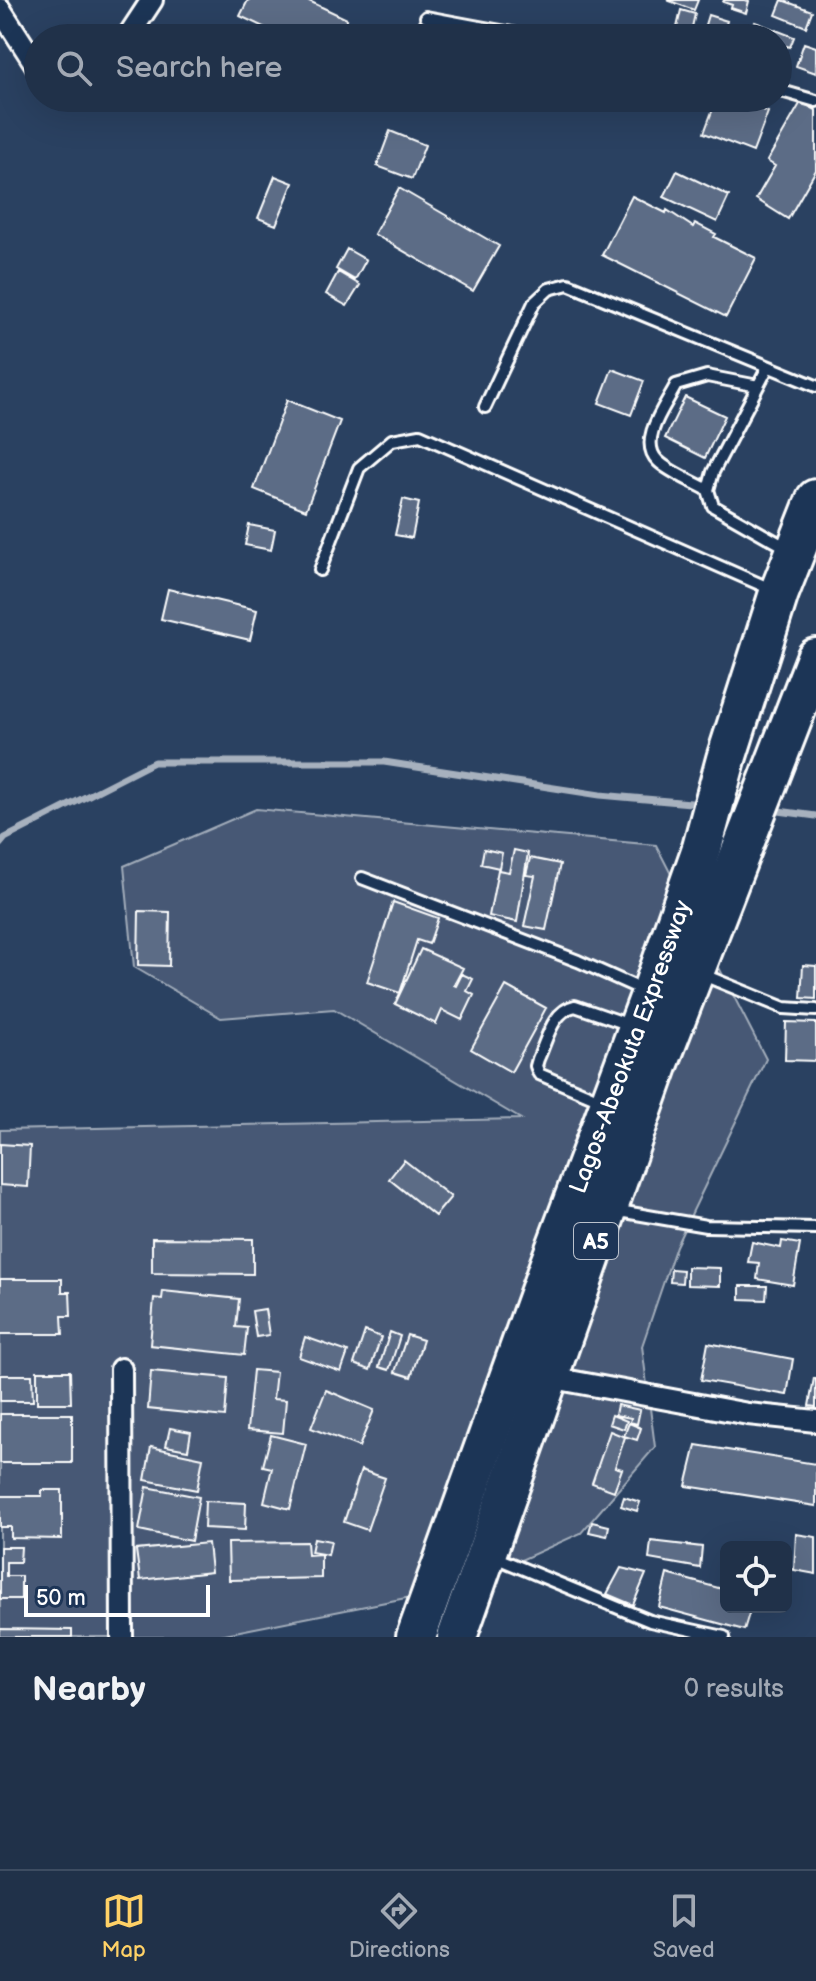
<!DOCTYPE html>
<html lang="en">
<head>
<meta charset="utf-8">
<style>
  body { margin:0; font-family:"Balsamiq Sans",sans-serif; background:#2d3d53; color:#f1f3f6 }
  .controls { position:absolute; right:24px; bottom:24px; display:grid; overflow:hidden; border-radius:12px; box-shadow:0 8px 32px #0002 }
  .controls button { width:72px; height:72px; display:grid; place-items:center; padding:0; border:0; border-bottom:2px solid #3d4c61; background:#203149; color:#f1f3f6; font:40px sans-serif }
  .scale { position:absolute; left:24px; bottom:20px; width:186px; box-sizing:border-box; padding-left:8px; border:4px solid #fff; border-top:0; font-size:22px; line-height:28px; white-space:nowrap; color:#fff; -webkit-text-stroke:6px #1d3557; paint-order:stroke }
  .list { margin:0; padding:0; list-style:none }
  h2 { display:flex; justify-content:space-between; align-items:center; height:104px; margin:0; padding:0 32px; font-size:34px }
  h2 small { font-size:26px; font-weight:400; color:#a2a9b4 }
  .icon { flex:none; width:44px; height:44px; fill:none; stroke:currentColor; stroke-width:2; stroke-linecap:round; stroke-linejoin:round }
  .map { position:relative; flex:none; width:816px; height:1637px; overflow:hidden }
  .search { position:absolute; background:#203149; box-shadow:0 8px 32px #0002; left:24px; right:24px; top:24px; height:88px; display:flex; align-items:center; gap:20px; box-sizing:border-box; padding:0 28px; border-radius:44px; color:#a2a9b4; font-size:30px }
  .sheet { height:232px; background:#203149 }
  nav { display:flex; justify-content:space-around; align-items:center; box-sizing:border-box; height:112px; border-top:2px solid #3d4c61; background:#203149; font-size:22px; color:#a2a9b4 }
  nav a { display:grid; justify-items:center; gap:4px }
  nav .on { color:#ffd166 }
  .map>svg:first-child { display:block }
  .green { fill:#465975; stroke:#a2acba; stroke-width:2 }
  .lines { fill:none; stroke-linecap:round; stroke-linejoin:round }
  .stream { stroke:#a7b1be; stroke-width:7 }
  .building { fill:#5b6c86; stroke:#fff; stroke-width:2 }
  .lane-casing { stroke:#fff; stroke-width:16 }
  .street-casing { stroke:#fff; stroke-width:26 }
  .highway-casing { stroke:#fff; stroke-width:44 }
  .lane { stroke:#1d3557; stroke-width:10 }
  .street { stroke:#1d3557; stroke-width:20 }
  .highway { stroke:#1d3557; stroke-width:38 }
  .labels { text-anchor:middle; stroke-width:7; stroke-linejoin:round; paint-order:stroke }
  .shield { fill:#1d3557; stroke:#bbc2cd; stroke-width:2 }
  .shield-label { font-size:22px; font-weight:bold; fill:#fff }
  .street-label { font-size:24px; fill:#fff; stroke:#1d3557 }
</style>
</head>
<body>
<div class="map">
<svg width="816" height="1637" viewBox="0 0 816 1637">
  <rect width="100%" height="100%" fill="#2a4161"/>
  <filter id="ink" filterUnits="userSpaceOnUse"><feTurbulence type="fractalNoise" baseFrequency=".0125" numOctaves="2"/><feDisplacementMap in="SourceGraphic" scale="16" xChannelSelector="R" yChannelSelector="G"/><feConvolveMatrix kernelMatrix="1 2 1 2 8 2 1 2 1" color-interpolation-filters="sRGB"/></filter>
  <g filter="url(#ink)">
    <path class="green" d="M256,809L656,845L766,1059L676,1246L642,1346L655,1447L581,1533L461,1587L210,1637H0V1130L521,1119L334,1009L221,1018L134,967L124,866Z"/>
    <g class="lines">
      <path class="stream" d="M771,810L816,816
        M0,844L5,838L154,762H384L600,795L702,804"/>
    </g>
    <path class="building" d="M248,0H307L347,19L338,38H287L240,16Z
      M667,0H698L694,10Z
      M724,0H744L749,1L746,13L731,8L732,5L723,2Z
      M782,0L812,11L806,27L776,15Z
      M681,10L695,14L690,36L676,32Z
      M708,15L727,21L722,38H701Z
      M755,22L794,37L790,47L787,46L778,70V38H750Z
      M804,43L816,47V73L796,66Z
      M717,98H733L768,112L753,152L704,133Z
      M801,102L816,110V170L788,219L756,199L775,166L767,161Z
      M390,131L425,145L412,179L377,166Z
      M677,171L729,196L717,222L664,197Z
      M275,176L293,183L276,225L258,218Z
      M399,188L499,246L473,291L374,234Z
      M632,196L666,213L667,210L693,227L695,223L716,234L714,237L756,258L726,317L602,255Z
      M347,249L366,260L355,280L336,269Z
      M338,272L360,285L347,306L326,294Z
      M612,369L644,381L631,415L599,403Z
      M685,397L725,416L705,458L665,438Z
      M287,400L340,421L306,510L254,489Z
      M403,499L419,503L412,538L395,535Z
      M249,525L275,530L271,550L245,545Z
      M168,589L257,610L250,640L161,619Z
      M484,849L502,853L499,868L481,864Z
      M514,850L528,853L517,922L489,916L498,870L509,872Z
      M530,858L560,864L546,930L524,926L535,876L526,875Z
      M393,902L438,918L429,944L417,940L400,993L367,982Z
      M139,911L170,912L169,966L138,965Z
      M421,949L463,968L454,985L456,986L462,974L473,979L467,991L474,995L462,1020L442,1010L436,1024L395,1004Z
      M803,965L816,966V999L801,998Z
      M506,986L546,1008L511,1072L471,1049Z
      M786,1022L816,1023V1061L785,1060Z
      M0,1144L30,1146L28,1187L0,1185Z
      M404,1160L451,1197L435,1216L389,1179Z
      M152,1238L253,1239V1274L152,1273Z
      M782,1241L800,1244L793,1285L757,1279L759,1263L748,1262L752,1242L781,1248Z
      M687,1267L720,1268V1286L687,1285Z
      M671,1269L683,1270L682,1283L670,1282Z
      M0,1279H62V1292H70L71,1316H62L63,1334H0Z
      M740,1286H767L766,1300L740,1299Z
      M163,1291L239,1299L236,1327L247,1328L244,1355L150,1345L154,1298L162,1299Z
      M265,1309L269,1335L256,1337L252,1311Z
      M365,1331L381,1337L370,1370L354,1364Z
      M390,1332L400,1336L389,1370L379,1367Z
      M407,1335L423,1340L411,1377L395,1372Z
      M305,1337L348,1352L341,1372L299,1357Z
      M708,1343L793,1359L787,1395L701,1380Z
      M253,1370L276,1372L273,1399L286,1400L283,1433L247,1430Z
      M37,1371H70L71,1403H37Z
      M151,1371L228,1378L225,1417L148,1409Z
      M0,1375H32L33,1401H0Z
      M814,1378H816V1407L809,1406Z
      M326,1390L374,1410L359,1447L311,1428Z
      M617,1405L640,1410L637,1424L630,1422L631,1418L615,1415Z
      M0,1414H72V1463H0Z
      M612,1415L627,1421L624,1429L609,1424Z
      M629,1423L641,1428L637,1440L624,1436Z
      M170,1428L191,1432L188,1450L166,1446Z
      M610,1431L625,1437L615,1467L622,1469L614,1491L592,1483Z
      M271,1435L306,1444L290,1509L264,1502L272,1468L263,1466Z
      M696,1445L816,1464V1506L686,1486Z
      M151,1447L203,1458L197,1490L145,1480Z
      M361,1470L385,1478L367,1530L344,1522Z
      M147,1487L199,1497L191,1541L139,1530Z
      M42,1490H62V1539L11,1538V1527H0V1496H42Z
      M624,1497L640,1502L637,1511L621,1506Z
      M205,1501L246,1503L245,1530L204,1528Z
      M592,1522L609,1526L607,1536L589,1532Z
      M796,1534L816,1537V1574L794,1570Z
      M314,1538L331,1541L328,1555L311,1552Z
      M651,1541L702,1547L700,1568L649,1559Z
      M307,1542L308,1555L321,1554V1578L229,1580L228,1543Z
      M208,1543L211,1572L140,1580L136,1550Z
      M0,1547H21L20,1562H6V1576H21V1599H0Z
      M621,1568L646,1574L633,1605L607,1594Z
      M667,1574L726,1590V1607H751L744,1630L659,1607Z
      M0,1629L72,1630V1637H0Z"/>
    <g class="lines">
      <defs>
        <path id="lane" d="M426,17L539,38
          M778,90L816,101
          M768,367L713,472L708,490L713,506L789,549
          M485,407L534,303L549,289L568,284L816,386
          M708,490C694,482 669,472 658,461C637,441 666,405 676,385L707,376L758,386
          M320,570L359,468L392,440L420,435L773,590
          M362,878L578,961L645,991
          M701,974L784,1008L816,1010
          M605,1102L539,1074L536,1066L538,1059C547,1040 552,1011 575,1006L633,1026
          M613,1210L706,1226L816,1228
          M492,1556L650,1621L724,1637"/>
        <path id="street" d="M0,9L38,68
          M127,38L152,0
          M121,1369L122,1637
          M548,1377L748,1414L816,1421"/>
        <g id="highway">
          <path id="s1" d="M416,1637L549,1266L654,985L702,848L726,759L779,593L816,499"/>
          <path d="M457,1637L659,1063L816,658"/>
        </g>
      </defs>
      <use href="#lane" class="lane-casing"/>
      <use href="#street" class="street-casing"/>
      <use href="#highway" class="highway-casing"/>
      <use href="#lane" class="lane"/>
      <use href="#street" class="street"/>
      <use href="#highway" class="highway"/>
    </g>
  </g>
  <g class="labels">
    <rect class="shield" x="574" y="1223" width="44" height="36" rx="6"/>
    <g class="shield-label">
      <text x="596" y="1249">A5</text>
    </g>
    <g class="street-label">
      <text dy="8" stroke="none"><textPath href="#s1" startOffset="628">Lagos-Abeokuta Expressway</textPath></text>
    </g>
  </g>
</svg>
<div class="controls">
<button><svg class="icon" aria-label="locate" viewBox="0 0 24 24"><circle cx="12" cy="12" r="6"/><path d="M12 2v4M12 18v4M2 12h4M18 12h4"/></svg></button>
</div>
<div class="scale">50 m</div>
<div class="search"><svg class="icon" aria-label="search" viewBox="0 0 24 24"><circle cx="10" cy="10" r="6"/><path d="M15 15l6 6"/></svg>Search here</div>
</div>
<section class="sheet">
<h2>Nearby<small>0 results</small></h2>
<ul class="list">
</ul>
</section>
<nav>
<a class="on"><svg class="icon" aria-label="map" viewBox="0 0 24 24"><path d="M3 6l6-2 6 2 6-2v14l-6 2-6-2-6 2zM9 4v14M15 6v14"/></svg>Map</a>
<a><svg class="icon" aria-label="directions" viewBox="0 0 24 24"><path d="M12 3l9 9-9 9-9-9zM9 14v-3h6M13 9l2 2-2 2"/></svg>Directions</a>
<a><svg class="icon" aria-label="saved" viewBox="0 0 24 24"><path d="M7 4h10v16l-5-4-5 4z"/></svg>Saved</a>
</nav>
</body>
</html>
